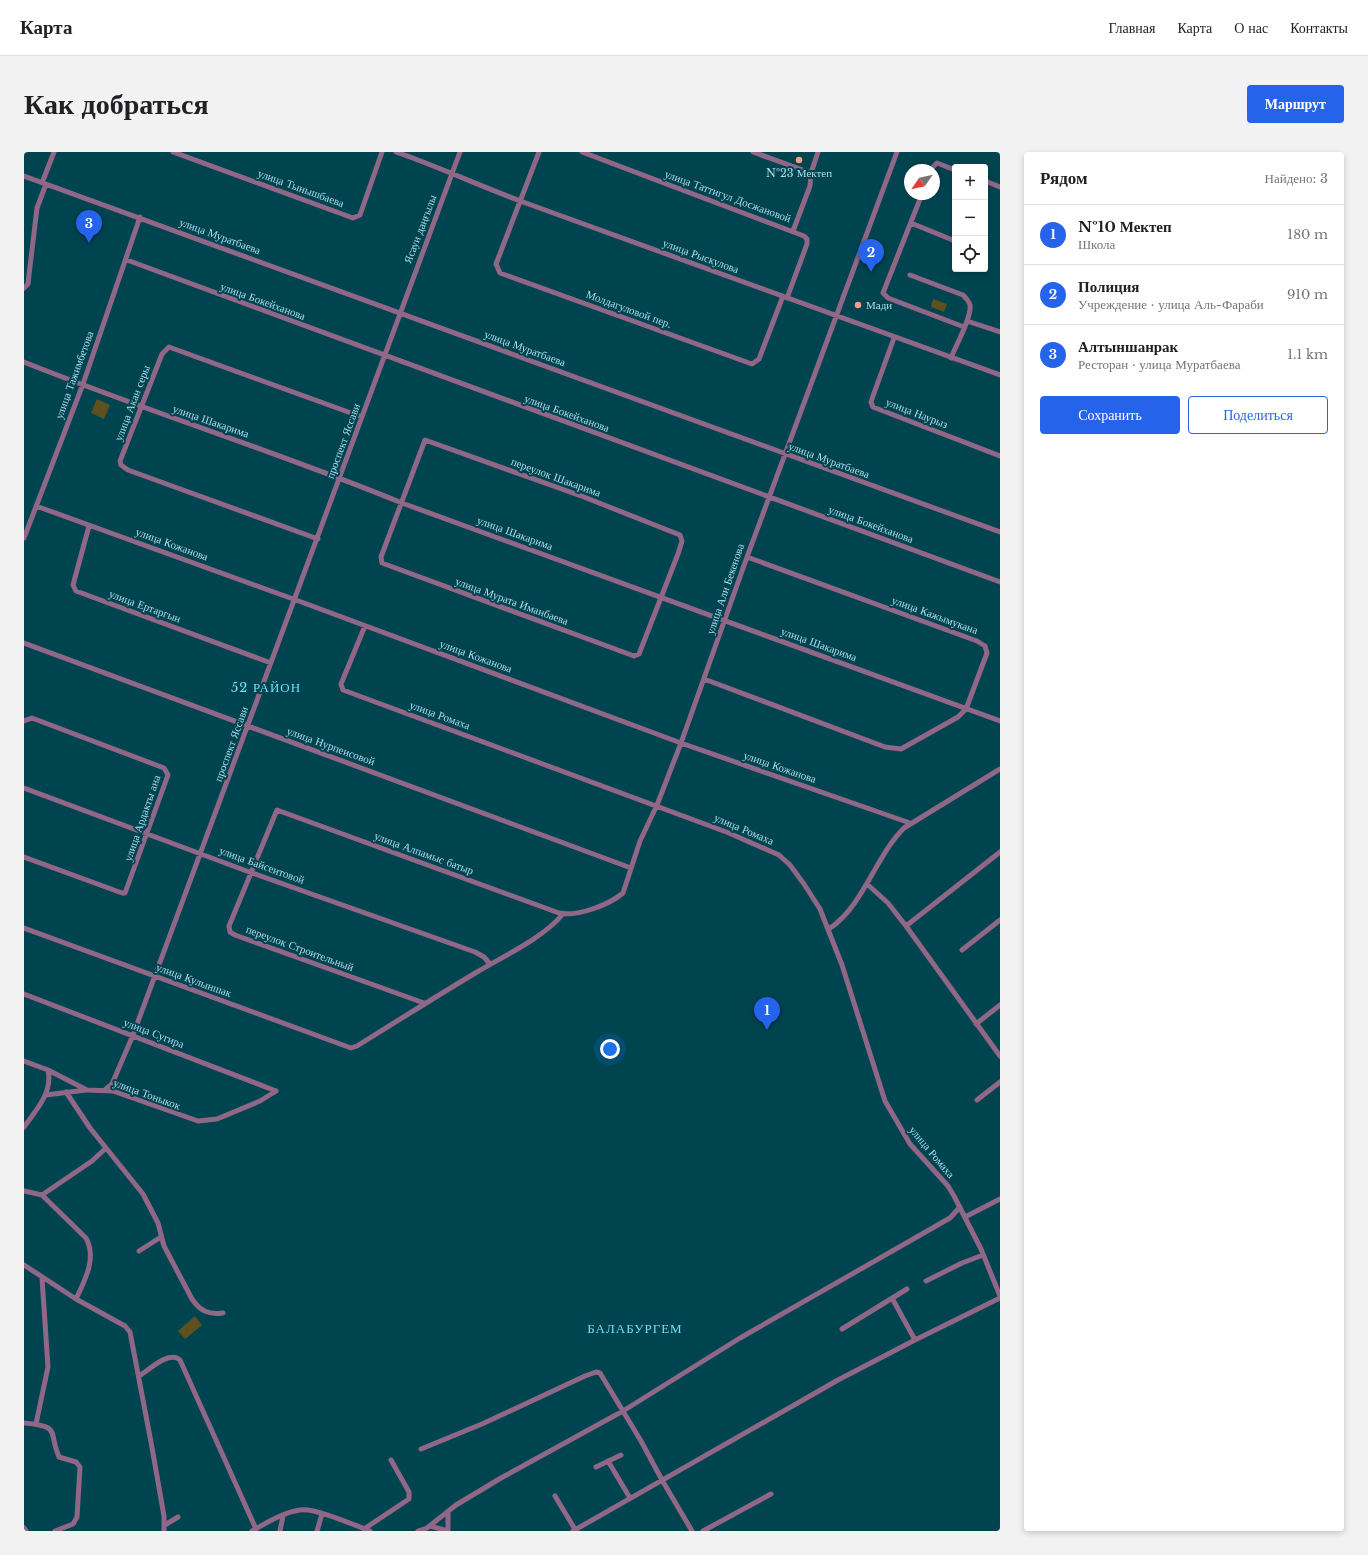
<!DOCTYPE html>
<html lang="ru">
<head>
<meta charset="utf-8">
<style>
  body { margin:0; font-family:"Libre Baskerville",serif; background:#f2f2f2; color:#202124 }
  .controls { position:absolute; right:12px; top:12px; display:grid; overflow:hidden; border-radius:4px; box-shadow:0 2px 6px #0003 }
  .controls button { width:36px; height:36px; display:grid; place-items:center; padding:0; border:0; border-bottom:1px solid #e0e0e0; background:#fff; color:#202124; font:20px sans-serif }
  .compass { position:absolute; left:880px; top:12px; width:36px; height:36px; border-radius:50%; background:#fff; box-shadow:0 2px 6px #0003; rotate:236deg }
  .you { position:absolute; left:586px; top:897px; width:14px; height:14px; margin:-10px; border:3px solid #fff; border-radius:50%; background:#1a73e8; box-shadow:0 0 0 6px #1a73e833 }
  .badge { display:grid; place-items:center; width:26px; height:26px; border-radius:50%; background:#2563eb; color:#fff; font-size:13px; font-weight:700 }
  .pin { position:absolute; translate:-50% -33px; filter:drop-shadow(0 1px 2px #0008) }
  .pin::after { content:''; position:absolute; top:21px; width:14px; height:12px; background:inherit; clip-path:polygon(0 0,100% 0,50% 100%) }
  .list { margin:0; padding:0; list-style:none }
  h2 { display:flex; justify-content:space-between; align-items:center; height:52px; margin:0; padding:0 16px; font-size:17px }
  h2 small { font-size:13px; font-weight:400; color:#757577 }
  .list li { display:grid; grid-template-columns:26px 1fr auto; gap:12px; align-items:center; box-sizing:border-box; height:60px; padding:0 16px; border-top:1px solid #e0e0e0 }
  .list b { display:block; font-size:15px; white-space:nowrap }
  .list p { margin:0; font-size:13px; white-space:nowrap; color:#757577 }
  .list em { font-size:13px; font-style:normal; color:#757577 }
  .actions { display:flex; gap:8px; padding:12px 16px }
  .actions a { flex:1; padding:9px 0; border:1px solid #2563eb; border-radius:4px; text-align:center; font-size:14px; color:#2563eb }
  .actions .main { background:#2563eb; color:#fff }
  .icon { flex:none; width:22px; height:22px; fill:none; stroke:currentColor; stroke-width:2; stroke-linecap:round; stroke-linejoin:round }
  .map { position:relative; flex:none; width:976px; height:1379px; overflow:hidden; border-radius:4px }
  header { display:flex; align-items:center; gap:24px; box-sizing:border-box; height:56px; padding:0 20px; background:#fff; border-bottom:1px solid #e0e0e0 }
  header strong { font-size:19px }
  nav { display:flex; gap:22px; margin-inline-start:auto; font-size:14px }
  .intro { display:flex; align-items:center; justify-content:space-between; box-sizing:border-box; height:96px; padding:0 24px }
  h1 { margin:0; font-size:28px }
  .button { padding:10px 18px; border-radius:4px; background:#2563eb; color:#fff; font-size:14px; font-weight:700 }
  main { display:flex; gap:24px; padding:0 24px }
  aside { flex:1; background:#fff; border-radius:4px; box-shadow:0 2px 6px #0003 }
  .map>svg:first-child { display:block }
  .green { fill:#5f511f }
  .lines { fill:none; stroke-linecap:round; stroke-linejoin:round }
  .street { stroke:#906787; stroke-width:5 }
  .poi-dot { fill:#f49e89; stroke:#004450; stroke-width:1.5 }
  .labels { text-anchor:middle; stroke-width:4; stroke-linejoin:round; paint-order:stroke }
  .poi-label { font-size:11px; fill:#acdde9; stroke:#004450 }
  .street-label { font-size:11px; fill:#acdde9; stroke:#004450 }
  .quarter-label { font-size:13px; letter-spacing:1px; fill:#70def6; stroke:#004450 }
</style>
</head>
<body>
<header>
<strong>Карта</strong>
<nav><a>Главная</a><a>Карта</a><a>О нас</a><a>Контакты</a></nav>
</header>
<div class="intro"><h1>Как добраться</h1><a class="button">Маршрут</a></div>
<main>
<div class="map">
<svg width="976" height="1379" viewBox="0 0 976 1379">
  <rect width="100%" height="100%" fill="#004450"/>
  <path class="green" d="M909,147L923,152L920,160L907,155Z
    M73,247L86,253L80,267L67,261Z
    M171,1164L178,1173L161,1187L154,1179Z"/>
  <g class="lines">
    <path class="street" d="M149,0L329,66L336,63L358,0
      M372,0C415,15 456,34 499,50C658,108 817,166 976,223
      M515,0L472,112L476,121L728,212L735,207L759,144
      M558,0L780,84L783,87V92L763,146
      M729,0L787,21
      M906,18L913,11L931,18
      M0,24L976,380
      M961,29L976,35
      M18,31L30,0
      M898,42L859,141L864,146L940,175
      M887,71L931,89
      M769,79L786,34L787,21L794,0
      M103,108L976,430
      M886,123L939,143C941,145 945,149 946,153C948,165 932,193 927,206
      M0,136L4,132L5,123L13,56L22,32
      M943,169L976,180
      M870,186L849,244L847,250L849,255L976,304
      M0,210C125,260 254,300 378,351L976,569
      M401,288L560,345L656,383L658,389L654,402L615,502L610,504L358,411L357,405Z
      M12,354L272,448L657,591L886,671
      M65,374L49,433L52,439L247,511
      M0,386L59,232L116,65
      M294,387L104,318L97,313L96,309L138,202L145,195L338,265
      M341,474L317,532L319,538L705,681L755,703L766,713L780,732L796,757L818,813L861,949L886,992L924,1034L930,1044L957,1097L976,1144
      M0,491L607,716
      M680,527L861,595L877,597L934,565L942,557L963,501L961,494L953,489L723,405
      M0,569L8,566L140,616L144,623L101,741H98L0,705
      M0,636L228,721L451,800L460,805L466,812
      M843,732L864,751L882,774L976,904
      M882,774L976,700
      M0,776L327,896L333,894C373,869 413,844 453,820C480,804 519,786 539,762
      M805,777C841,752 850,706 880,676L976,617
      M938,798L976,768
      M0,842L252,939
      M400,851L211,783L206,780L205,774L253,658L535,761C553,765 585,753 599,741L616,689L633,653L657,591L723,405L873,0
      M952,872L976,853
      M0,909L24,918L63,938L89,939L174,969L193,967L236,949L252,939
      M82,937L88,932L109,883L436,0
      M42,940L66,976L119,1042L134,1071L140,1094L168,1147C176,1159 185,1163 199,1161
      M22,943L62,938
      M953,948L976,930
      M0,975C12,958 29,941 24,918
      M0,1039L18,1043L62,1086C73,1106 61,1128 52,1147
      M18,1043L68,1009L82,996
      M941,1065L976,1047
      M115,1099L137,1085
      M0,1113L52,1147L101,1174L106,1180L127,1290L140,1364V1379
      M902,1129L938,1111L959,1103
      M868,1146L891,1188
      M818,1177L883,1137
      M115,1224C125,1218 145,1198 156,1208L232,1377
      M0,1271C38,1274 24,1280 35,1305L52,1310L56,1315L53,1365L49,1372L31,1379
      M12,1272L24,1215L18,1126
      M397,1297L458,1272L561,1224L572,1220L576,1221L617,1289L638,1328L668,1379
      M584,1309L606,1346
      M572,1315L597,1303
      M531,1344L552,1379
      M424,1360V1379
      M141,1373L154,1365
      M406,1374L424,1379
      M0,1376L2,1379
      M340,1377L385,1347V1340L367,1308
      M228,1379C242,1371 260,1360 276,1358C292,1356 330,1373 346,1379
      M256,1379L259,1364
      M293,1379L298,1362
      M394,1379L403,1376L432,1353L477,1326L599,1259L716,1186L926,1066L936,1055
      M549,1379L814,1228L891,1188L976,1146
      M679,1379L747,1342"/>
  </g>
  <g class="poi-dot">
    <circle cx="775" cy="8" r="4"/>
    <circle cx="834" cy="153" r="4"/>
  </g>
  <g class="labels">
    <g class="poi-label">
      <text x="775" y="25">№23 Мектеп</text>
      <text x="842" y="157" text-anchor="start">Мади</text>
    </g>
    <g class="street-label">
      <text transform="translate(277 36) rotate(20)" y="4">улица Тынышбаева</text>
      <text transform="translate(704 44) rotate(20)" y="4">улица Таттигул Досжановой</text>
      <text transform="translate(396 77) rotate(-69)" y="4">Ясауи даңғылы</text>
      <text transform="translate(196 84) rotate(20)" y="4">улица Муратбаева</text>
      <text transform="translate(677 104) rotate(20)" y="4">улица Рыскулова</text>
      <text transform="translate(239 149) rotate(20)" y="4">улица Бокейханова</text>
      <text transform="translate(605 157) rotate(20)" y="4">Молдагуловой пер.</text>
      <text transform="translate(501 196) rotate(20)" y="4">улица Муратбаева</text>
      <text transform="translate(50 223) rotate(-70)" y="4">улица Тажимбетова</text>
      <text transform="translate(108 251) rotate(-69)" y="4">улица Акан серы</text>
      <text transform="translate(543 261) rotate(20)" y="4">улица Бокейханова</text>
      <text transform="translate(893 261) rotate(21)" y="4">улица Наурыз</text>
      <text transform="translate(187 269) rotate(19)" y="4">улица Шакарима</text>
      <text transform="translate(319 289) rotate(-70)" y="4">проспект Яссави</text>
      <text transform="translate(805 308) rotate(20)" y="4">улица Муратбаева</text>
      <text transform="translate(532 325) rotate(20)" y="4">переулок Шакарима</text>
      <text transform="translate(847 372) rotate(20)" y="4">улица Бокейханова</text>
      <text transform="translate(491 381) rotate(20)" y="4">улица Шакарима</text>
      <text transform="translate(148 392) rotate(20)" y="4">улица Кожанова</text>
      <text transform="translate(701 437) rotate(-71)" y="4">улица Али Бекенова</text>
      <text transform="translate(488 449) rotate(20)" y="4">улица Мурата Иманбаева</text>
      <text transform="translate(121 454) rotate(20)" y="4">улица Ертаргын</text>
      <text transform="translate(911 463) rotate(20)" y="4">улица Кажымукана</text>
      <text transform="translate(795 492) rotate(20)" y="4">улица Шакарима</text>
      <text transform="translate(452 504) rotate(20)" y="4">улица Кожанова</text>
      <text transform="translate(416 563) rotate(20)" y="4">улица Ромаха</text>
      <text transform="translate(207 592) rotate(-70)" y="4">проспект Яссави</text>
      <text transform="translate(307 594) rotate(20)" y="4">улица Нурпеисовой</text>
      <text transform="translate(756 615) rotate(19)" y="4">улица Кожанова</text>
      <text transform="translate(118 666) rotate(-71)" y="4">улица Ардакты ана</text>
      <text transform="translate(720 677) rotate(23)" y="4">улица Ромаха</text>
      <text transform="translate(400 701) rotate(20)" y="4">улица Алпамыс батыр</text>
      <text transform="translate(238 713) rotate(20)" y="4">улица Байсеитовой</text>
      <text transform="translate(276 796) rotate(20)" y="4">переулок Строительный</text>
      <text transform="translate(170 828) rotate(20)" y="4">улица Кулыншак</text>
      <text transform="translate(130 881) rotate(21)" y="4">улица Сугира</text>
      <text transform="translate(123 942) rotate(20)" y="4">улица Тоныкок</text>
      <text transform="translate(908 1000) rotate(50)" y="4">улица Ромаха</text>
    </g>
    <g class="quarter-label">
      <text x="242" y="540">52 РАЙОН</text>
      <text x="611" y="1181">БАЛАБУРГЕМ</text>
    </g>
  </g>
</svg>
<div class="controls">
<button>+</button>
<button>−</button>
<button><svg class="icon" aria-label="locate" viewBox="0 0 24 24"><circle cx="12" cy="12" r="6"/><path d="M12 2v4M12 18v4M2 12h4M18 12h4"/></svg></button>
</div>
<svg class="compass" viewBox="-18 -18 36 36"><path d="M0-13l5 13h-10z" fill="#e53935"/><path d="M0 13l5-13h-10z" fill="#757577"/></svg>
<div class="you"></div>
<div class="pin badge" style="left:743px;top:878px">1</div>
<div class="pin badge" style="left:847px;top:120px">2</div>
<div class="pin badge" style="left:65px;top:91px">3</div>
</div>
<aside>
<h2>Рядом<small>Найдено: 3</small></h2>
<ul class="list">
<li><span class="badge">1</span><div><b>№10 Мектеп</b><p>Школа</p></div><em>180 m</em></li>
<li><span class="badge">2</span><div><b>Полиция</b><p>Учреждение · улица Аль-Фараби</p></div><em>910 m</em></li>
<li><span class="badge">3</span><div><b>Алтыншанрак</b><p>Ресторан · улица Муратбаева</p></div><em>1.1 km</em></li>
</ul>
<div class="actions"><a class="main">Сохранить</a><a>Поделиться</a></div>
</aside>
</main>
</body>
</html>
